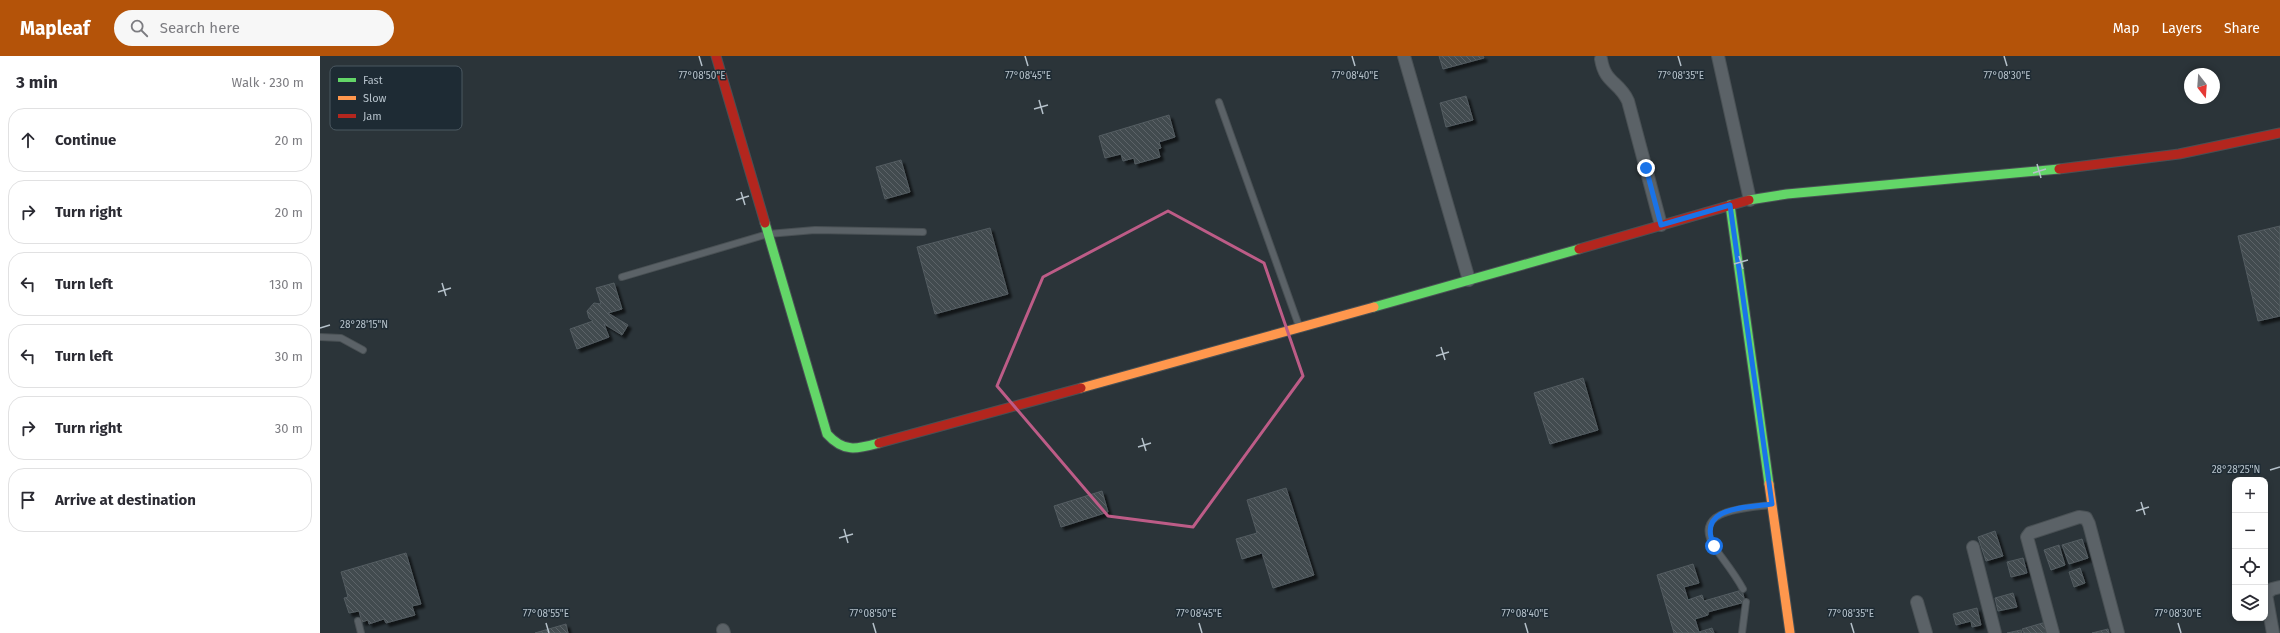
<!DOCTYPE html>
<html lang="en">
<head>
<meta charset="utf-8">
<style>
  body { margin:0; font-family:"Fira Sans",sans-serif; background:#f7f7f7; color:#2b2b33 }
  .controls { position:absolute; right:12px; bottom:12px; display:grid; overflow:hidden; border-radius:8px; box-shadow:0 2px 6px #0003 }
  .controls button { width:36px; height:36px; display:grid; place-items:center; padding:0; border:0; border-bottom:1px solid #e1e1e2; background:#fff; color:#2b2b33; font:20px sans-serif }
  .compass { position:absolute; left:1864px; top:12px; width:36px; height:36px; border-radius:50%; background:#fff; box-shadow:0 2px 6px #0003; rotate:163deg }
  .stop { position:absolute; width:12px; height:12px; margin:-9px; border:3px solid #1a73e8; border-radius:50%; background:#fff }
  .stop.end { background:#1a73e8; border-color:#fff; box-shadow:0 1px 4px #0008 }
  .list { margin:0; padding:0; list-style:none }
  h2 { display:flex; justify-content:space-between; align-items:center; height:52px; margin:0; padding:0 16px; font-size:17px }
  h2 small { font-size:13px; font-weight:400; color:#7c7c81 }
  .list li { display:grid; grid-template-columns:26px 1fr auto; gap:12px; align-items:center; box-sizing:border-box; height:64px; margin:0 8px 8px; padding:0 8px; border:1px solid #e1e1e2; border-radius:16px }
  .list b { display:block; font-size:15px; white-space:nowrap }
  .list em { font-size:13px; font-style:normal; color:#7c7c81 }
  .icon { flex:none; width:22px; height:22px; fill:none; stroke:currentColor; stroke-width:2; stroke-linecap:round; stroke-linejoin:round }
  .map { position:relative; flex:none; width:1960px; height:577px; overflow:hidden }
  header { display:flex; align-items:center; gap:24px; box-sizing:border-box; height:56px; padding:0 20px; background:#b45309; color:#fff }
  header strong { font-size:19px }
  nav { display:flex; gap:22px; margin-inline-start:auto; font-size:14px }
  .search { width:280px; height:36px; background:#f7f7f7; display:flex; align-items:center; gap:10px; box-sizing:border-box; padding:0 14px; border-radius:22px; color:#7c7c81; font-size:15px }
  main { display:flex }
  aside { flex:1; background:#fff }
  .map>svg:first-child { display:block }
  .building { fill:url(#building-back-hatch); stroke:#535c61; filter:url(#shadow) }
  .lines { fill:none; stroke-linecap:round; stroke-linejoin:round }
  .lane-casing { stroke:#495054; stroke-width:8 }
  .street-casing { stroke:#495054; stroke-width:14 }
  .fast-casing { stroke:#495054; stroke-width:11 }
  .slow-casing { stroke:#495054; stroke-width:11 }
  .jam-casing { stroke:#495054; stroke-width:11 }
  .lane { stroke:#5b6267; stroke-width:6 }
  .street { stroke:#5b6267; stroke-width:12 }
  .fast { stroke:#63d668; stroke-width:9 }
  .slow { stroke:#ff974d; stroke-width:9 }
  .jam { stroke:#b3261e; stroke-width:9 }
  .route { stroke:#1a73e8; stroke-width:5 }
  .marked { fill:none; stroke:#bd5c87; stroke-width:3; stroke-linejoin:round }
  .ticks { fill:none; stroke:#b5c1ca; stroke-width:1.5 }
  .key { fill:#1e2b34; stroke:#4b5861; stroke-width:1 }
  .key-label { font-size:11px; fill:#b5c1ca }
  .ticks-label { font-size:10px; text-anchor:middle; fill:#b5c1ca; stroke:#1e2b34; stroke-width:3; stroke-linejoin:round; paint-order:stroke }
</style>
</head>
<body>
<header>
<strong>Mapleaf</strong>
<div class="search"><svg class="icon" aria-label="search" viewBox="0 0 24 24"><circle cx="10" cy="10" r="6"/><path d="M15 15l6 6"/></svg>Search here</div>
<nav><a>Map</a><a>Layers</a><a>Share</a></nav>
</header>
<main>
<aside>
<h2>3 min<small>Walk · 230 m</small></h2>
<ul class="list">
<li><svg class="icon" aria-label="ahead" viewBox="0 0 24 24"><path d="M12 20V5M6 11l6-6 6 6"/></svg><div><b>Continue</b></div><em>20 m</em></li>
<li><svg class="icon" aria-label="right" viewBox="0 0 24 24"><path d="M7 20v-9h11M14 6l5 5-5 5"/></svg><div><b>Turn right</b></div><em>20 m</em></li>
<li><svg class="icon" aria-label="left" viewBox="0 0 24 24"><path d="M17 20v-9H6M10 6l-5 5 5 5"/></svg><div><b>Turn left</b></div><em>130 m</em></li>
<li><svg class="icon" aria-label="left" viewBox="0 0 24 24"><path d="M17 20v-9H6M10 6l-5 5 5 5"/></svg><div><b>Turn left</b></div><em>30 m</em></li>
<li><svg class="icon" aria-label="right" viewBox="0 0 24 24"><path d="M7 20v-9h11M14 6l5 5-5 5"/></svg><div><b>Turn right</b></div><em>30 m</em></li>
<li><svg class="icon" aria-label="arrive" viewBox="0 0 24 24"><path d="M6 21V4h12l-3 4 3 4H6"/></svg><div><b>Arrive at destination</b></div></li>
</ul>
</aside>
<div class="map">
<svg width="1960" height="577" viewBox="0 0 1960 577">
  <defs>
    <pattern id="building-back-hatch" width="6" height="6" patternUnits="userSpaceOnUse"><rect width="6" height="6" fill="#434b4f"/><path d="M-1 5l2 2M0 0l6 6M5-1l2 2" fill="none" stroke="#5c6367"/></pattern>
    <filter id="shadow"><feDropShadow dx="3.5" dy="3.5" stdDeviation="1" flood-color="#0009"/></filter>
  </defs>
  <rect width="100%" height="100%" fill="#2b3439"/>
  <path class="building" d="M1119,0H1163L1164,2L1123,13Z
    M1146,40L1153,64L1126,71L1120,47Z
    M849,59L855,81L839,86L841,92L838,93L840,101L815,108L814,102L803,105L801,98L785,102L779,80Z
    M581,104L590,136L565,143L556,111Z
    M1960,170V260L1938,265L1918,180Z
    M670,172L688,238L615,258L597,191Z
    M294,227L302,253L288,257L308,269L302,279L284,268L289,281L257,293L250,273L273,265L269,262L267,255L274,247L281,248L276,232Z
    M1263,322L1278,374L1230,388L1214,337Z
    M966,432L994,519L953,532L942,497L922,503L916,483L937,477L927,444Z
    M782,435L788,456L741,471L734,450Z
    M1675,475L1683,500L1666,505L1658,481Z
    M1762,483L1768,502L1749,508L1742,489Z
    M1739,489L1745,509L1731,514L1724,494Z
    M86,497L101,548L92,550L95,559L66,567L64,563L49,568L48,564L42,566L39,555L29,557L24,542L28,541L21,516Z
    M1703,502L1707,517L1691,521L1687,506Z
    M1373,508L1379,527L1364,531L1368,544L1382,539L1384,545L1422,534L1425,546L1388,556V559L1375,563L1379,576L1392,572L1394,577H1354L1337,519Z
    M1760,512L1765,527L1754,531L1749,516Z
    M1693,537L1697,551L1678,555L1675,542Z
    M1657,552L1661,569L1652,571L1651,565L1636,569L1633,558Z
    M1726,566L1730,577H1704L1702,573Z
    M246,568L248,577H215Z
    M1788,573L1789,577H1772Z
    M1701,574L1702,577H1687Z"/>
  <g class="lines">
    <defs>
      <path id="lane" d="M899,46L979,270
        M302,221L448,178L495,174L603,176
        M0,281L21,282L43,294
        M1423,533C1415,518 1405,506 1395,492C1369,453 1428,452 1450,449
        M38,565L41,577
        M1422,577L1426,546"/>
      <path id="street" d="M1084,0L1149,224
        M1398,0L1430,144
        M1281,3C1285,28 1299,25 1308,45L1341,169
        M1653,491L1675,577
        M1597,546L1606,577
        M403,574L404,577
        M1733,577L1707,481L1710,477L1759,461L1766,462L1769,468L1798,577
        M1953,577L1946,538L1952,533L1960,531"/>
      <path id="fast" d="M1429,144L1467,138L1739,113
        M1410,149L1449,428
        M445,167L507,378C524,397 537,393 559,387
        M1054,251L1259,193"/>
      <path id="slow" d="M761,332L1054,251
        M1449,428L1470,577"/>
      <path id="jam" d="M396,0L445,167
        M1739,113L1859,98L1960,77
        M1259,193L1429,144
        M559,387L761,332"/>
    </defs>
    <use href="#lane" class="lane-casing"/>
    <use href="#street" class="street-casing"/>
    <use href="#fast" class="fast-casing"/>
    <use href="#slow" class="slow-casing"/>
    <use href="#jam" class="jam-casing"/>
    <use href="#lane" class="lane"/>
    <use href="#street" class="street"/>
    <use href="#fast" class="fast"/>
    <use href="#slow" class="slow"/>
    <use href="#jam" class="jam"/>
  </g>
  <g class="lines">
    <path class="route" d="M1326,112L1341,169L1410,149L1452,448C1426,452 1376,450 1394,490"/>
  </g>
  <path class="marked" d="M848,155L944,207L983,320L873,471L788,460L677,330L723,221Z"/>
  <path class="ticks" d="M379,0L382,10M705,0L708,10M1032,0L1035,10M1358,0L1361,10M1684,0L1687,10M719,44L723,58M714,53L728,49M1717,108L1721,122M1713,117L1726,113M421,136L425,149M416,144L429,140M1419,200L1423,213M1414,208L1428,204M122,227L126,240M118,236L131,232M0,272L10,269M1121,291L1125,304M1116,300L1129,296M822,382L826,395M818,391L831,387M1950,414L1960,411M1821,446L1825,459M1816,455L1829,451M524,473L528,487M519,482L533,478M226,567L229,577M553,567L556,577M879,567L882,577M1205,567L1208,577M1531,567L1534,577M1858,567L1861,577"/>
  <rect x="10" y="10" width="132" height="64" rx="6" class="key"/>
  <rect x="18" y="22" width="18" height="4" fill="#63d668"/>
  <rect x="18" y="40" width="18" height="4" fill="#ff974d"/>
  <rect x="18" y="58" width="18" height="4" fill="#b3261e"/>
  <g class="key-label">
    <text x="43" y="28">Fast</text>
    <text x="43" y="46">Slow</text>
    <text x="43" y="64">Jam</text>
  </g>
  <g class="ticks-label">
    <text x="382" y="23">77°08'50"E</text>
    <text x="708" y="23">77°08'45"E</text>
    <text x="1035" y="23">77°08'40"E</text>
    <text x="1361" y="23">77°08'35"E</text>
    <text x="1687" y="23">77°08'30"E</text>
    <text x="44" y="272">28°28'15"N</text>
    <text x="1916" y="417">28°28'25"N</text>
    <text x="226" y="561">77°08'55"E</text>
    <text x="553" y="561">77°08'50"E</text>
    <text x="879" y="561">77°08'45"E</text>
    <text x="1205" y="561">77°08'40"E</text>
    <text x="1531" y="561">77°08'35"E</text>
    <text x="1858" y="561">77°08'30"E</text>
  </g>
</svg>
<div class="controls">
<button>+</button>
<button>−</button>
<button><svg class="icon" aria-label="locate" viewBox="0 0 24 24"><circle cx="12" cy="12" r="6"/><path d="M12 2v4M12 18v4M2 12h4M18 12h4"/></svg></button>
<button><svg class="icon" aria-label="layers" viewBox="0 0 24 24"><path d="M12 4l9 5-9 5-9-5zM3 14l9 5 9-5"/></svg></button>
</div>
<svg class="compass" viewBox="-18 -18 36 36"><path d="M0-13l5 13h-10z" fill="#e53935"/><path d="M0 13l5-13h-10z" fill="#7c7c81"/></svg>
<div class="stop" style="left:1394px;top:490px"></div>
<div class="stop end" style="left:1326px;top:112px"></div>
</div>
</main>
</body>
</html>
